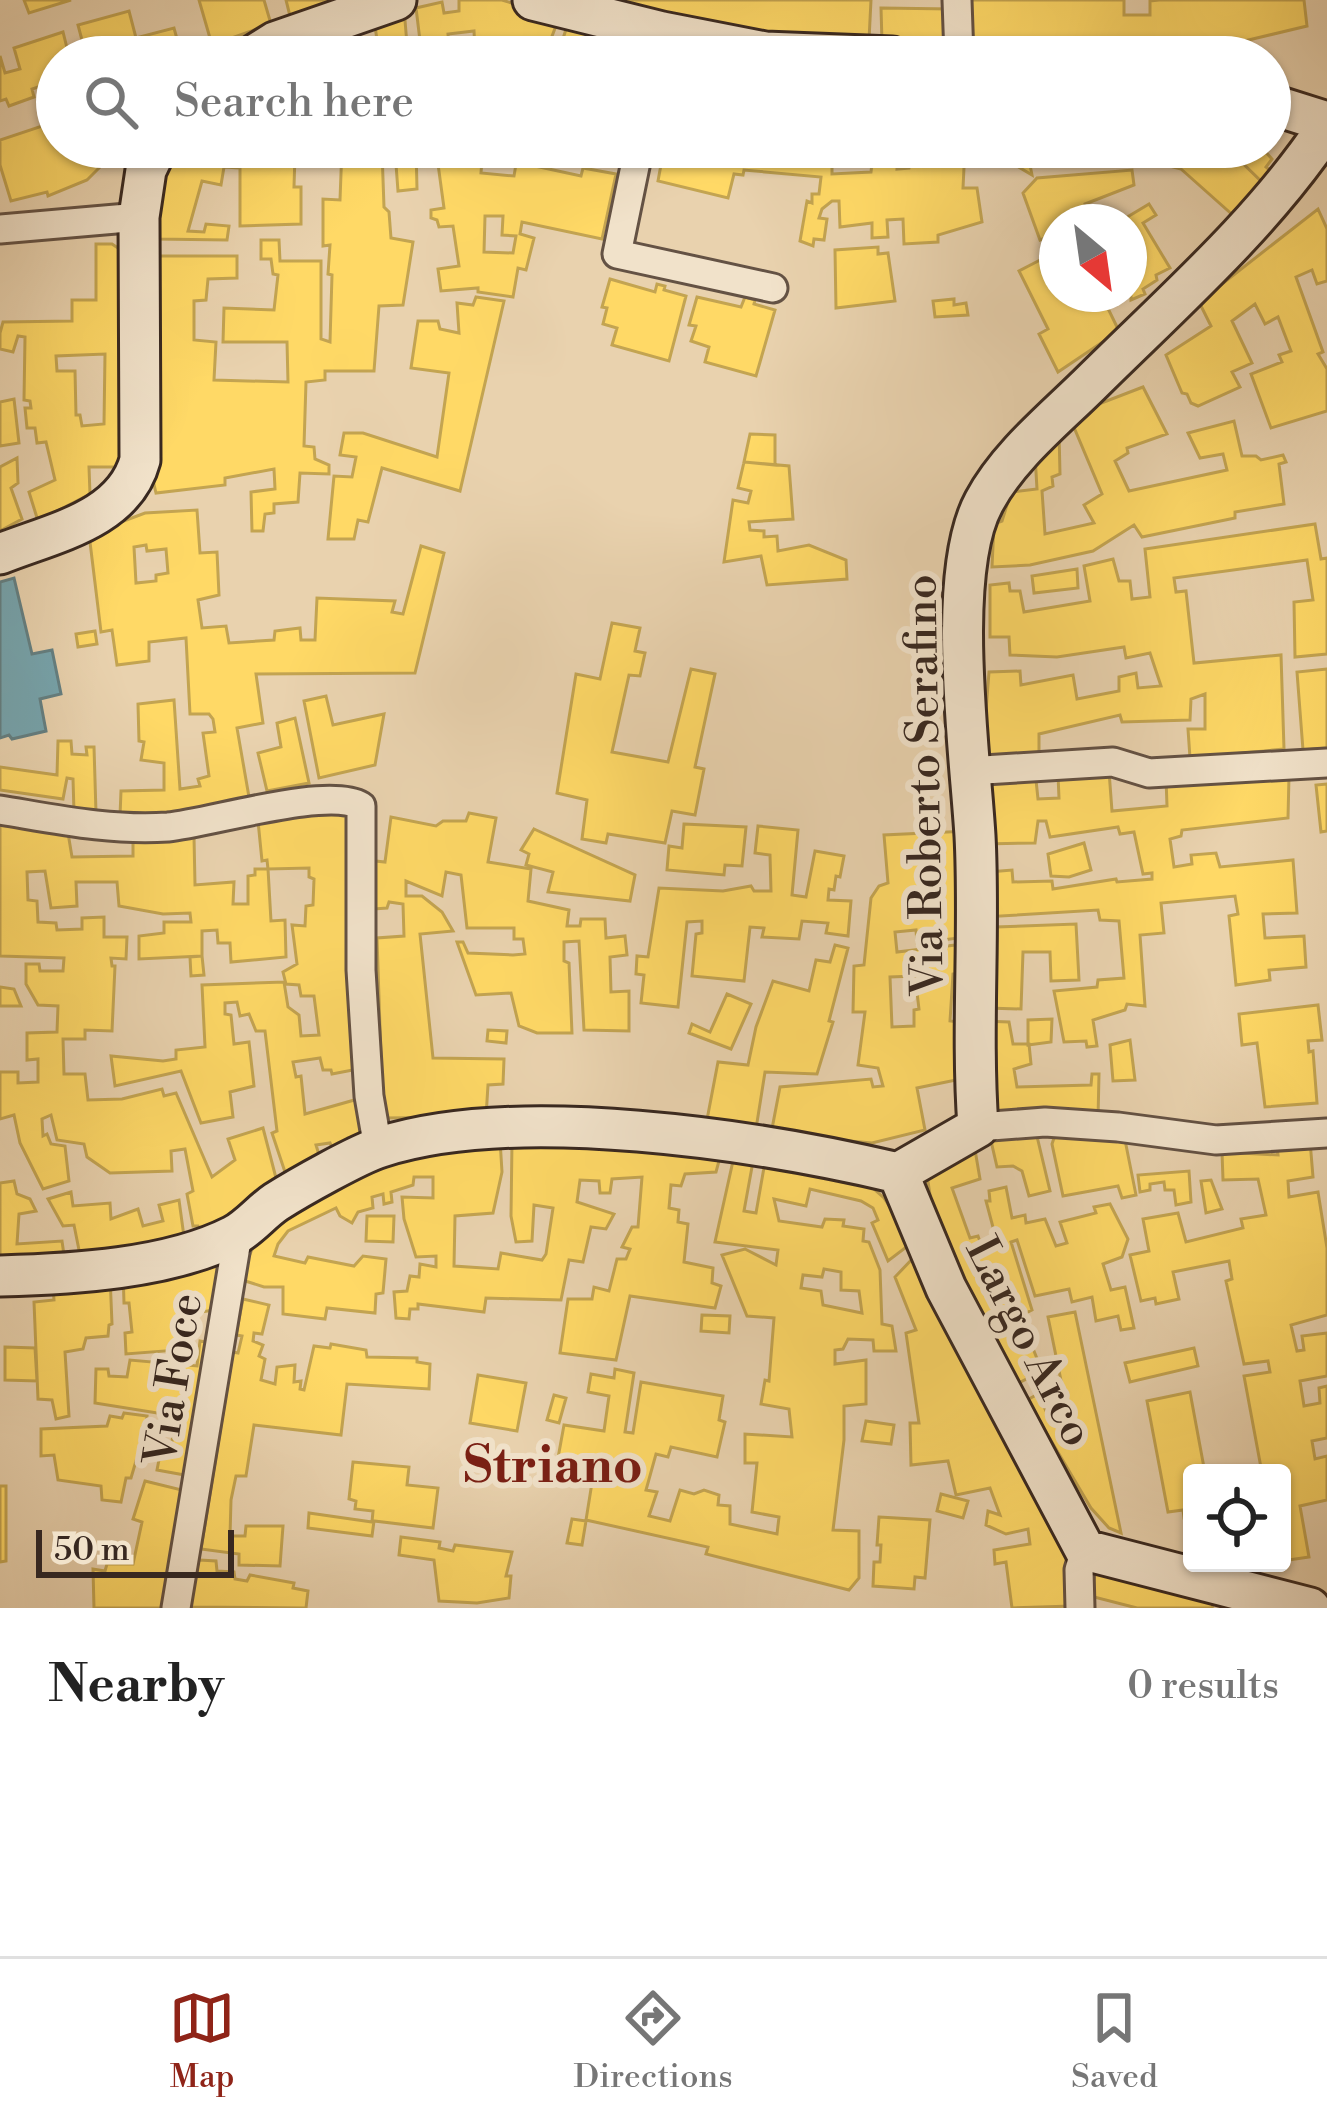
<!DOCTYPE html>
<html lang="en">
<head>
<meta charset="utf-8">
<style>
  body { margin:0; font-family:"Libre Bodoni",serif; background:#f6f6f6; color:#222 }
  .controls { position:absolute; right:36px; bottom:36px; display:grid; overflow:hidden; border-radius:12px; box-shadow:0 3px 9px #0004 }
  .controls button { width:108px; height:108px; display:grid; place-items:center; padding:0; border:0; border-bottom:3px solid #e0e0e0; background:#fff; color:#222; font:60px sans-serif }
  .compass { position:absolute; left:1039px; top:204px; width:108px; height:108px; border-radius:50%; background:#fff; box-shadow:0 3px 9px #0004; rotate:151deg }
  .scale { position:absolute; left:36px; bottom:30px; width:198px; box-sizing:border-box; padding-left:12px; border:6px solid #382820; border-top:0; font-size:33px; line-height:42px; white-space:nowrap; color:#382820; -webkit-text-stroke:9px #f1e2ca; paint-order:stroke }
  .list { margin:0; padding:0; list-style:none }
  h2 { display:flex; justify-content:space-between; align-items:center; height:156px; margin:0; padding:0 48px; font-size:51px }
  h2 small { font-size:39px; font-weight:400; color:#767676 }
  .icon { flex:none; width:66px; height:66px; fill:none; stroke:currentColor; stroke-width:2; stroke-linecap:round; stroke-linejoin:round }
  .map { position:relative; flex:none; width:1327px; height:1608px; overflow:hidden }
  .search { position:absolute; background:#fff; box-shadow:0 3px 9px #0004; left:36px; right:36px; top:36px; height:132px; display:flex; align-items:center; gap:30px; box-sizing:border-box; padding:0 42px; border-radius:66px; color:#767676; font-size:45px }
  .sheet { height:348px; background:#fff }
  nav { display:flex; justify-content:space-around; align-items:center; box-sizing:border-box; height:168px; border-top:3px solid #e0e0e0; background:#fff; font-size:33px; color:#767676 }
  nav a { display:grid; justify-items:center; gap:6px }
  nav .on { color:#8f2418 }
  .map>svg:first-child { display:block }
  .homes { fill:#ffd966; stroke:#c3a451; stroke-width:3; fill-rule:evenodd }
  .public { fill:#76a5af; stroke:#638084; stroke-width:3 }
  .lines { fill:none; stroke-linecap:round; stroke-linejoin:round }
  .street-casing { stroke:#645244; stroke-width:33 }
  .secondary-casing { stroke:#382820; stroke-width:45 }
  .street { stroke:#f1e2ca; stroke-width:27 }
  .secondary { stroke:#f1e2ca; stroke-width:39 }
  .labels { text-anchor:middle; stroke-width:12; stroke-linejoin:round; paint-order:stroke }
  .street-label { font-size:45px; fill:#382820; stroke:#f1e2ca }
  .quarter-label { font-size:51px; font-weight:bold; fill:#7a1f14; stroke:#f1e2ca }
</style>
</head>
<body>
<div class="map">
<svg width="1327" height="1608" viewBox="0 0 1327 1608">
  <rect width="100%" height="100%" fill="#e9d2ae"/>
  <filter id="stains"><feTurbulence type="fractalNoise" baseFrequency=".00167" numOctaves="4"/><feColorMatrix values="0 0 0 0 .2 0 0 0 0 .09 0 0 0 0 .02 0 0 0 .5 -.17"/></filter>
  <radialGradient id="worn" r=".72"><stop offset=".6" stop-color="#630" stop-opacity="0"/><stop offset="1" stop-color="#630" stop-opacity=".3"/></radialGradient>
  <path class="homes" d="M24,0H71L29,13Z
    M199,0H264L271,24L212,45Z
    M286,0H349L291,20Z
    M459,0H502L559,18L544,57H505L507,43L489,41L488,51H475L474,31L448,34L450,57H422L416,8L442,2L444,13L459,11Z
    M603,0H871L869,40L753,34Z
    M965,0H1124V15H1150V1L1159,0H1304L1307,26L1236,43L968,44Z
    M404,8L408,57H389L386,38L377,40L374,19Z
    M881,8L951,9L953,45L882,42Z
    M129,11L136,38L174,28L182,57H57V81L32,89L34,97L9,106L6,99L0,101V56L5,73L20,69L14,48L63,32L67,48L83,44L78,25Z
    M570,17L593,23L589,57H557Z
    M343,25L348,40L327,49L329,57H270Z
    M57,121V147L119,148L87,180L48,196L47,192L11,201L0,165V140Z
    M176,147H284L285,155H295L294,187H301V224L240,226V168L224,167L221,185L202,181L188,231L204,232L206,224L229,226L227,240L156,239L165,172Z
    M342,147H416L417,189L398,191L395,151H382L384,207L389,212L391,238L413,242L403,305L379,306L374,371H325V380L306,382L304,446L314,447L315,459L329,465V474L300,473L298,502L274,504V513L265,514L263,531H252L251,492L275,489L274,469L225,478V485L156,493L150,467L159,464V382L153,381L159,256H237V278L208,279L206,300L194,301V340L216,342L214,380L288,382L287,342H223L224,308L274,310L278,275L273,274L271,259H261V240H279L280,261H321V339L330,342L332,275L328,274L330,245L323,246V199L340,200Z
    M483,147L481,173L514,176L519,147H538L535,166L581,176L583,168L616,174L602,239L522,222L520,234L534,238L526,270L518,268L513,297L478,292V288L441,291L438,269L459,266L453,226L439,227L437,220L431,218V210L444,208L438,164H429L428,149ZM485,216H503L502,235L516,236L513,253L484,252Z
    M677,147H777L832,153V174L871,172L873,154H898L897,169L909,168L911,159H930L931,147H965L963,188H977L982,222L938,235V242L904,244L903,219L887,220L888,237L872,238V223L840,227L839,201H832L822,209L819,218L827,219L824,240L814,239L813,246L800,241L807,201L812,203V194H819L821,177L744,170L743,175L734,174L728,198L658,181L663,154H675Z
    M1012,147H1048L1051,163L1030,165L1032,175L1012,163Z
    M1128,147H1226L1266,186L1235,217L1181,169L1128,155Z
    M1226,147H1261L1272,159L1266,167L1273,173L1266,186Z
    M1132,170L1134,185L1085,204L1090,222H1057V234L1040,240L1023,193L1037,178Z
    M1149,204L1156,215L1143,223L1170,268L1156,275L1157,280L1143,289L1145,294L1131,300L1129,222H1119Z
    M1318,209L1327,229V281L1317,284L1312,270L1296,277L1323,352L1318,354L1327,369V411L1271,428L1251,374L1282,362L1279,355L1291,351L1278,317L1265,324L1255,304L1232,321L1252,363L1232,372L1240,387L1198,406L1191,403L1187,394L1182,393L1166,355L1211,326L1199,302Z
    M96,244H112L133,258L121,467H89L90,494L38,521L29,492L55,480L46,442L37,443L35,428H27L25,408H31L30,401L24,400L25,337L18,336L13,352L0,349V333L3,322L72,321V300H96ZM105,354L104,424L82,426L80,415H76L75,371H57L56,356Z
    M878,247V254L888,253L895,301L836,308L835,250Z
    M1044,258L1050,273L1057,269V294H1101L1119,331L1058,372L1039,334L1048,329L1019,271Z
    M610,279L655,292L657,284L665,286L664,290L686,296L669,361L612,345L617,328L603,324L607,308L602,307Z
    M476,297L504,301L460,491L382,468L368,522L358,520L354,539H328L334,476L352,477L356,457L340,455L344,433H363L437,457L449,373L411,368L418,321H438L440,329L459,333L457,303L473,305Z
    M697,297L741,307L745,297L755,300L754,304L775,310L756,376L705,362L709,347L691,341L696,326L689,325Z
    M954,299V305L966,303L968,315L935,317L933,301Z
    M1143,387L1167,434L1127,448L1128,453L1115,461L1129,491L1227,470L1223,454L1200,458L1188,433L1234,421L1242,456H1256L1261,460L1283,455L1286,462L1279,464L1284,504L1235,512V518L1142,537L1134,525L1093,551L1030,565L992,567L994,524L1002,521L1011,492L1037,489L1035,455L1059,432L1060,474L1052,477L1053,486L1042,491L1045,534L1094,523L1084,505L1102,494L1073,425L1094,398L1099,404Z
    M14,399L19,443L0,446V402Z
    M750,434L775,435V465L744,462Z
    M17,458L18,483L11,488L22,519L0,531V467Z
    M744,462L789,466L793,519L749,522L750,530L764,531V537L777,536L778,551L809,545L846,560L847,579L767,585L761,556L724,562L733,500L748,503L751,491L738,488Z
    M197,510L200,553L217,552L219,595L198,600L202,628L226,626L229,643L274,640L275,631L300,628L301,640H315L317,598L395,601L392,612L403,614L421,546L444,553L415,673L256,674L263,723L237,728L249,797L196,811L120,816L121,791L164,790V763L141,760L144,742L139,741L138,704L174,700L180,789L200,786L198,779L209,776L203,733L215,732L213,719L209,714H190L186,638L149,642V661L117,665L112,630L101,632L89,534L145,513ZM146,545L147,551L166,549L168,573L156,575V581L136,583L134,547Z
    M1315,524L1321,559L1327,558V654L1295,657L1294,602L1313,600L1307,560L1174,578L1176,592L1186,591L1194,663L1281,655L1284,749L1190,758L1188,729H1205V694L1191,699L1190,720L1122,722L1120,715L1039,734V758L982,762L989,672L1020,671L1021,685L1073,675L1077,699L1119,691V677L1136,673L1138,688L1161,686L1150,653L1126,658L1124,647L1057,657L1010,655L1009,637H990V585L1009,583L1010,591H1020L1024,612L1090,601L1084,566L1113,559L1119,581H1130L1132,599L1150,597L1145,549Z
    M1077,569L1078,588L1034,593L1032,576Z
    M612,623L640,628L635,651L645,653L640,676L629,675L612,752L668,762L691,669L715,674L695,767L704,769L695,815L672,811L665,843L608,834L606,843L582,839L587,800L557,793L576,674L600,679Z
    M95,631L97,644L78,647L76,634Z
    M1327,669V748L1303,750L1297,672Z
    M326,696L333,725L384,714L375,765L319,778L304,701Z
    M295,718L309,783L267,791L258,753L281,747L277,723Z
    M58,741H71L72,754L87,755L86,747H94L96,813L74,812L73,779L67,778L63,799L0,790V767L57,775Z
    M1109,771L1112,811L1167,806L1166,778L1224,774L1225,783L1289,776L1288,818L1182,830L1181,836L1170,839L1174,867L1192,864L1191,855L1216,853L1220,867L1293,860L1297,913L1263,914L1265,938L1304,936L1306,967L1269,970L1270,980L1236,985L1229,916L1238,914L1235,896L1161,903L1164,933L1140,935L1145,1006L1127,1004L1125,1010L1093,1020L1097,1046L1087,1047L1086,1041L1064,1042L1054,991L1097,987L1098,980L1124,978L1119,921L1100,920L1098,910L984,917L989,872L1012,870L1013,882L1052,881L1053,889L1116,879L1117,882L1152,879V873L1143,874L1134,832L1120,834L1118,827L1050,837L1046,821H1038L1035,843L984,844L982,783L1036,780L1038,799L1059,798L1058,775Z
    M1327,784V831L1321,832L1316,785Z
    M357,810L358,1069L332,1074L331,1070H323L320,1058L293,1062L296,1077L301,1076L305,1114L358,1099L365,1133L348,1138L350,1144L333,1150L330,1143L316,1145L323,1168L288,1181L272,1133L277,1131L265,1031H256L249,1014L240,1016L237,1002L225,1003V1014L231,1015L234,1044L249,1042L254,1086L230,1092L233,1117L201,1123L181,1071L115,1086L111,1056L163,1061L176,1059V1050L205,1047L202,985L284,982L288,1007L299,1015L301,1036L319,1035L314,996H301L299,985L286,984L283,972L297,964L292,925L305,926L306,906L313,905L314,879L309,877V868L268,869L267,860L262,861L258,821L263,815Z
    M469,813L496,818L488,862L531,869L528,901L569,910L567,926H580L581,919H605L606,938L625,936L627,955L610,957L611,992L629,991V1031L584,1030L579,941L564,942V961L569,963L572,1033H537L519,1026L511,993L476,995L457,942H463L468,953L513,955L525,954L523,939H514V928H467L461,875L446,872L442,896L406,881V896H422L442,912L453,931L420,934L433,1058L504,1059L503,1084L488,1085L486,1117L383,1118L377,938L404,936L403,904L389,902L387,908L374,909L375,861L385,862L391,817L436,826L443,821H466Z
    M7,822L67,827L72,857L133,856V840L194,837L195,885L234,882L233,904H248V876L255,875V869H268L271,921L285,920L286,957L231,962L230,943H218L217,930L202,931V956L139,959V936L164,933V922H191L190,913L163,914L119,906L117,882H76L77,906L51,908L45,871L27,872L28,900L37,901L38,922L56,923L57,930L82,929V918L104,917V937H127L126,959L111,958L112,966H115L112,1031L85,1030V1039H63L64,1074H85L88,1100L122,1099L162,1089L164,1096L176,1093L212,1177L235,1160L228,1139L263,1128L276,1178L201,1236L198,1226H193L187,1194L193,1191L185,1149L171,1151L172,1171L110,1173L87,1157L84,1144L57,1140L51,1115L42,1119L43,1136L47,1134L51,1144L65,1146L69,1181L43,1189L20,1143L14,1115L0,1119V1072H18V1083L38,1082V1059L27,1060V1033L57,1032L58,1006L38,1005L26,984V964H39L40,971H63L64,958L0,956V825Z
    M684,824L746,827L742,866L725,865L724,875L667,870L669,846L682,848Z
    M758,826L798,830L792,895L806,897L815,851L844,856L840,877L836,876L834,890L829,889L828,900L851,901L848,936L826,933L828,923L802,921L799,939L762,937L764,928L750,927L744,981L692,976L696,934L702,933V921L687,922L678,1007L641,1003L644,975L636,974L637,956L648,957L659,888L723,891L751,886L754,891H771L770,855L755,853Z
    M534,829L635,875L630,901L548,892L553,872L526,865L529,854L521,850Z
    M968,831L959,938L917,943L916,930L895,932L897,952L964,944L963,972L953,974L950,1021L960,1022L956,1080L917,1088L925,1130L872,1143L771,1134L780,1087L871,1079L873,1087L883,1086L878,1068L858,1065L865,1012H853L854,966L864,965L871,898L879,886L888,883L884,835ZM915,976L919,1009L914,1010V1026L892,1027L890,977Z
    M1084,843L1091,870L1069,877L1051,876L1048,854Z
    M1076,924L1079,980L1051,981L1050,952H1023L1021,1009L988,1008L996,927Z
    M835,945L848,948L829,1021L833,1022L817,1074L765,1072L756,1129L706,1125L718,1062L748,1065L756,1027L773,981L809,991L816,960L830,962Z
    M202,956L204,975L191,976L190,957Z
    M0,987L14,989L21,1006H0Z
    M727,994L751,1004L731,1049L689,1033L692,1024L710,1032Z
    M1318,1005L1322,1040L1308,1041L1309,1052L1313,1051L1317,1103L1265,1107L1257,1043L1242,1045L1239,1014Z
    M1052,1019L1051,1042L1028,1045V1020Z
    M982,1021L1009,1022L1013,1044H1029L1031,1064L1014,1069L1017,1087L1091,1085L1092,1074H1099L1098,1119L994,1116Z
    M488,1030L507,1031L506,1043L487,1041Z
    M1130,1040L1135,1080L1113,1081L1110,1045Z
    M1035,1128L1050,1191L1029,1196L1022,1171L1013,1166L997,1167L989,1132Z
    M1123,1130L1136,1195L1122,1198L1118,1186L1063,1196L1052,1144L1054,1138L1074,1133L1079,1138L1089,1137Z
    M500,1140L502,1172L493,1213L455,1216L454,1266L498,1269L501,1253L542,1260L546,1254L553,1208L534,1205L532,1241L516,1242L511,1216L512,1142L722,1150L716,1172L685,1174L681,1186L671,1185L669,1208L679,1210L678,1222L688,1224L684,1262L713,1268L712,1283L721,1286L715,1308L630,1296L616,1360L560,1353L568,1299H592L594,1287L609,1291L617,1259H626L630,1249L622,1247L632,1227H638L642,1177L612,1179L610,1193H600L599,1181L580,1180L577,1202L614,1214L606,1229L591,1227L583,1262L569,1260L561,1300L486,1298L484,1312L418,1304V1309H410L409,1319L396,1318L394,1292L407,1291L410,1276L419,1277L420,1264L436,1267V1256L416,1257L404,1219L402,1197L433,1198V1177H414L413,1185L391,1192L392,1202L384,1204L383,1194L372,1197L373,1208L358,1212L352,1223L340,1216L336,1208L288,1231L278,1244L274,1256L305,1263L308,1257L354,1266L363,1256L386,1259L383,1293L376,1294L375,1313L327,1308L325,1319L283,1314V1287H264L239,1279L258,1236L367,1165Z
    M1310,1141L1313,1177L1288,1181L1289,1197L1318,1192L1327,1248V1315L1291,1325L1297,1351L1304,1350L1302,1336L1327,1333V1376L1300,1381L1304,1406L1320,1403L1319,1388L1327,1386V1438L1312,1441L1315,1459L1327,1456V1500L1300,1506L1309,1557L1282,1561V1473H1262L1244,1376L1270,1372L1268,1361L1244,1364L1226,1281L1232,1279L1229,1261L1173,1272L1179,1299L1156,1304L1155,1298L1141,1301L1130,1255L1149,1251L1143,1219L1178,1213L1186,1242L1243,1228L1241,1219L1266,1215L1258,1179L1223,1180L1222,1152L1278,1155L1277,1146Z
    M974,1144L980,1179L952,1188L970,1238L978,1236L983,1250L998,1246L986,1201H990L989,1191L1006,1187L1012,1218L1025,1215L1026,1223L1045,1219L1056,1246L1067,1243L1060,1222L1096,1213L1094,1207L1110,1204L1128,1239L1122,1257L1103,1264L1111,1290L1125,1287L1134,1328L1121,1330L1118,1316L1096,1321L1092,1297L1072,1302L1069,1289L1035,1296L1017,1240L1011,1242L1032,1310L1020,1316L1040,1366L1034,1369L1036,1374L1011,1387L926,1196L930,1195L927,1175Z
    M735,1152L754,1156L744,1211L756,1213L766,1156L866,1182L884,1198L913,1242L888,1261L872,1223L878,1220L873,1208L861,1201L810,1189L806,1206L774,1199L779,1221L822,1227L825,1219L844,1220L843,1226L864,1229L863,1241L869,1242L880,1270L882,1324L892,1326L896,1351H874L873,1340L848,1339L843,1349L835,1350V1364L866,1360V1404L844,1406V1440L833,1530L859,1531V1578L849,1590L706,1554L708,1547L586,1520L595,1464L558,1458L564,1425L604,1431L609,1396L588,1392L591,1374L614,1378L615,1369L634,1373L625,1432L633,1433L641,1382L723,1396L719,1420L725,1422L717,1457L671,1447L668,1457L656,1454L646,1490L657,1492L649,1516L670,1521L680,1490L694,1494L704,1490L719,1495L718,1505L730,1506V1524L777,1534L779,1517L752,1512L757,1463H745V1434L792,1437L789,1409L761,1404L765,1380L769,1381L774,1318L747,1316L722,1255L745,1249L776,1265L778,1250L715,1242ZM824,1269L841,1272V1290L859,1291L862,1313L823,1305L821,1291L801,1288L803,1275L822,1277Z
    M1189,1171L1191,1202L1176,1205L1174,1190H1165L1164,1182L1150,1184V1190L1140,1192L1138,1175Z
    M1211,1180L1222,1209L1206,1213L1201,1181Z
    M14,1181L17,1194L30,1199L36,1211L19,1214L17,1244L62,1241L66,1269L0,1265V1183Z
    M71,1192L73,1206L110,1203L111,1219L138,1209L143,1226L163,1221L159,1205L179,1200L185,1244L82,1265L74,1225L63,1226L48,1199Z
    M367,1216H394L393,1242L366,1241Z
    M216,1252L220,1309L195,1313V1321L187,1322V1331L175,1333L178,1350L126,1354L125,1333L132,1332L129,1303H124L123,1270Z
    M916,1255L1062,1522L1072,1606L1012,1608L1006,1562L995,1564L994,1550L1030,1544L1028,1529L1006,1534L986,1525L988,1511L1000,1515L990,1488L956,1495L948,1461L911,1465L910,1423H919L906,1333L916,1330L895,1277Z
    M110,1276L112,1324L109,1325L108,1336L86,1338L83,1349L65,1352L69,1416L56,1419L52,1400L38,1399L34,1302L54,1300L53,1286Z
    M243,1299L269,1305L262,1334L254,1333L253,1341L263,1345L259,1356L265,1359L261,1380L275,1384L277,1367L295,1365L294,1382L301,1381L300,1389L304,1390L314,1346L330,1348L331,1344L366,1350L367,1357L417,1358V1362L430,1364L429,1389L347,1384L341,1435L254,1425L246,1476H236L231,1500L230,1536H245L246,1526H283L280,1566L239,1565V1554L201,1549L233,1352L238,1353L242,1336L236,1335Z
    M1075,1312L1121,1533L1109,1528L1091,1508L1027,1400L1038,1394L1047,1413L1051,1412L1057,1420L1063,1418L1060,1402L1065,1400L1048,1317Z
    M702,1315L730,1316L729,1333L701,1331Z
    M200,1341L217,1344L190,1476L157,1470L162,1444L171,1447L176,1416L95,1403L96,1369H108L109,1376L127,1377L130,1360L197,1366Z
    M5,1347L35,1348L37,1381L5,1380Z
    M1194,1348L1198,1366L1130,1382L1125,1363Z
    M478,1375L526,1383L517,1431L470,1423Z
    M1190,1392L1205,1473H1192V1516L1184,1518L1183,1510L1168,1512L1147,1401Z
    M554,1395L566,1398L559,1423L547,1420Z
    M124,1413L147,1416L140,1461H136L131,1478H126L121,1502L102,1500L101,1486L58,1480L54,1455L41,1456V1429L107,1426L110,1416L122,1418Z
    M866,1421L894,1425L891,1444L862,1441Z
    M353,1462L409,1467L407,1485L438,1488L433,1528L374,1521L372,1536L308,1528L309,1513L372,1522L373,1511L355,1509L356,1501L349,1499Z
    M145,1481L186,1491L165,1589H169L167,1608H94L93,1569L105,1571L107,1564H133L142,1522L133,1519Z
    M0,1486H6V1561L0,1562Z
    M941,1494L968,1501L963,1518L937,1511Z
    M879,1517L930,1520L925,1578L915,1577L914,1589L873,1586L874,1562H880L881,1545H877Z
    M572,1519L586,1521L582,1545L567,1543Z
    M401,1537L440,1542L439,1548L453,1551L455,1545L512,1552L506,1576H511L509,1598L477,1603L439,1601L434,1560L399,1555Z
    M199,1560L216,1561L217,1571L234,1572L235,1579L247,1581L250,1575L294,1583L293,1588L308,1591L306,1608L188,1607Z
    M1096,1570L1214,1599L1212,1608H1137L1090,1596Z"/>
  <path class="public" d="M14,578L32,654L52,650L61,694L40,699L46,731L12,739L9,735L0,738V582Z"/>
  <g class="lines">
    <defs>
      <path id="street" d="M957,0L959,57
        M639,147L617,254L773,288
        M0,229L139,217
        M968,771L1113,762L1149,773L1327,763
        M0,810C55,819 111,831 168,827C210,823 328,786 361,806V970L369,1096L378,1148
        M978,1127L1045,1122L1118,1127L1216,1140L1327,1133
        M176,1608L238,1234
        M1080,1608L1079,1570L1085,1550"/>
      <path id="secondary" d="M533,0L662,32L765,52L892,57
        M251,57L275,42L396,0
        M1270,104L1327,122
        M0,554C52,533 124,520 140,460L139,217L146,170L157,147
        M898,1173L978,1127C971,1029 980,932 975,836C970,752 945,574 984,502C1009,455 1056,418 1093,381C1175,300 1263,223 1327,127
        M898,1173L946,1288L1085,1550L1310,1608
        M0,1276C72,1274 168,1269 233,1236C249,1228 261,1212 276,1202C298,1188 358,1154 381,1147C518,1103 758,1140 898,1173"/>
    </defs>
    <use href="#street" class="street-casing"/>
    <use href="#secondary" class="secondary-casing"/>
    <use href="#street" class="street"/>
    <use href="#secondary" class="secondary"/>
  </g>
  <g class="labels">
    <g class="street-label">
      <text transform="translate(923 785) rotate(-91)" y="16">Via Roberto Serafino</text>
      <text transform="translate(1031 1341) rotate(63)" y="16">Largo Arco</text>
      <text transform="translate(172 1379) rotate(-81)" y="16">Via Foce</text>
    </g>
    <g class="quarter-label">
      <text x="553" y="1482">Striano</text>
    </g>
  </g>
  <rect width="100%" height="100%" filter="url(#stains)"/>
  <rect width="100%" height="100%" fill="url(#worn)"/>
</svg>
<div class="controls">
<button><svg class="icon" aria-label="locate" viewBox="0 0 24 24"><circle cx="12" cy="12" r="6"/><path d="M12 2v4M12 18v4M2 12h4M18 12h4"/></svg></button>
</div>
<svg class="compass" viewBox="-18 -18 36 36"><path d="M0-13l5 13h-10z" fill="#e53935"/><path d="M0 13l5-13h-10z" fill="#767676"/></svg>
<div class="scale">50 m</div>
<div class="search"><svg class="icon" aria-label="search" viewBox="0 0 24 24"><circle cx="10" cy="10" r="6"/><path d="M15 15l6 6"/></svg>Search here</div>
</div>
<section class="sheet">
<h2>Nearby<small>0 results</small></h2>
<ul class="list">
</ul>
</section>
<nav>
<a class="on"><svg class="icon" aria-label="map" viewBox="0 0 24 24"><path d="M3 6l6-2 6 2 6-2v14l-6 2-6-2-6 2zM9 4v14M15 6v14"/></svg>Map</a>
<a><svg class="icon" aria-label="directions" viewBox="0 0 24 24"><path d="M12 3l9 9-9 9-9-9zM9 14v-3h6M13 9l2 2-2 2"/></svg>Directions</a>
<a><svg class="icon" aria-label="saved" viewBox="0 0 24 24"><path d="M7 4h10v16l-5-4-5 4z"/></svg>Saved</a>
</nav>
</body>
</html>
